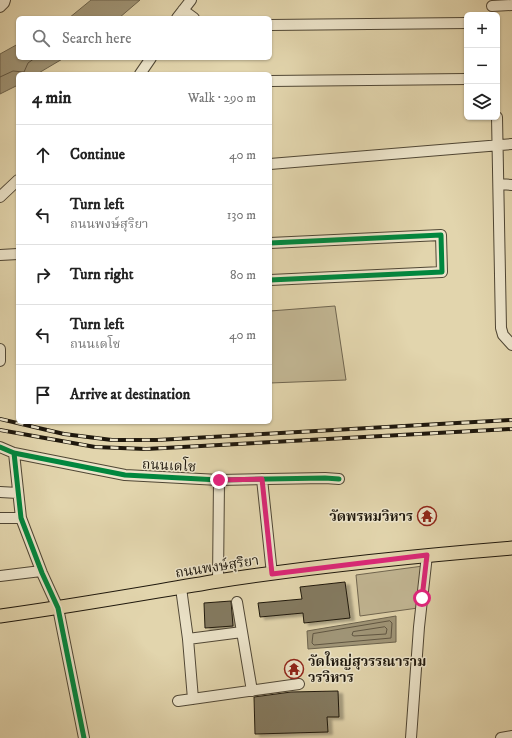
<!DOCTYPE html>
<html lang="en">
<head>
<meta charset="utf-8">
<style>
  body { margin:0; font-family:"IM FELL DW Pica","Noto Serif Thai",serif; background:#f6f6f6; color:#222 }
  .controls { position:absolute; right:12px; top:12px; display:grid; overflow:hidden; border-radius:6px; box-shadow:0 1px 3px #0004 }
  .controls button { width:36px; height:36px; display:grid; place-items:center; padding:0; border:0; border-bottom:1px solid #e0e0e0; background:#fff; color:#222; font:20px sans-serif }
  .stop { position:absolute; width:12px; height:12px; margin:-9px; border:3px solid #db2777; border-radius:50%; background:#fff }
  .stop.end { background:#db2777; border-color:#fff; box-shadow:0 1px 4px #0008 }
  .list { margin:0; padding:0; list-style:none }
  h2 { display:flex; justify-content:space-between; align-items:center; height:52px; margin:0; padding:0 16px; font-size:17px }
  h2 small { font-size:13px; font-weight:400; color:#767676 }
  .list li { display:grid; grid-template-columns:26px 1fr auto; gap:12px; align-items:center; box-sizing:border-box; height:60px; padding:0 16px; border-top:1px solid #e0e0e0 }
  .list b { display:block; font-size:15px; white-space:nowrap }
  .list p { margin:0; font-size:13px; white-space:nowrap; color:#767676 }
  .list em { font-size:13px; font-style:normal; color:#767676 }
  .icon { flex:none; width:22px; height:22px; fill:none; stroke:currentColor; stroke-width:2; stroke-linecap:round; stroke-linejoin:round }
  .map { position:relative; flex:none; width:512px; height:738px; overflow:hidden }
  .search { position:absolute; background:#fff; box-shadow:0 1px 3px #0004; left:16px; top:16px; width:256px; height:44px; display:flex; align-items:center; gap:10px; box-sizing:border-box; padding:0 14px; border-radius:6px; color:#767676; font-size:15px }
  .panel { position:absolute; background:#fff; box-shadow:0 1px 3px #0004; left:16px; top:72px; width:256px; height:352px; border-radius:6px }
  .map>svg:first-child { display:block }
  .green { fill:#c1b592; stroke:#706650 }
  .water { fill:#a09577; stroke:#6c634d }
  .lines { fill:none; stroke-linecap:round; stroke-linejoin:round }
  .shore { stroke:#605642; stroke-width:1 }
  .building { fill:#847a60; stroke:#1f180d; filter:url(#shadow) }
  .minor-casing { stroke:#504735; stroke-width:12 }
  .major-casing { stroke:#1f180d; stroke-width:15 }
  .minor { stroke:#ece4ca; stroke-width:10 }
  .major { stroke:#e2d5ad; stroke-width:13 }
  .rail-casing { stroke:#1f180d; stroke-width:4 }
  .rail { stroke:#ece4ca; stroke-width:2.5; stroke-dasharray:8; stroke-linecap:butt }
  .cycleway-casing { stroke:#ece4ca; stroke-width:8 }
  .cycleway { stroke:#00873e; stroke-width:5 }
  .route { stroke:#db2777; stroke-width:5 }
  .labels { text-anchor:middle; stroke-width:3; stroke-linejoin:round; paint-order:stroke }
  .street-label { font-size:14px; fill:#1f180d; stroke:#ece4ca }
  .poi-label { font-size:14px; font-weight:bold; fill:#1f180d; stroke:#ece4ca; text-anchor:end }
</style>
</head>
<body>
<div class="map">
<svg width="512" height="738" viewBox="0 0 512 738">
  <defs>
    <filter id="shadow"><feDropShadow dx="4.5" dy="2.5" stdDeviation="1" flood-color="#0004"/></filter>
  </defs>
  <rect width="100%" height="100%" fill="#e2d5ad"/>
  <filter id="stains"><feTurbulence type="fractalNoise" baseFrequency=".005" numOctaves="4"/><feColorMatrix values="0 0 0 0 .2 0 0 0 0 .09 0 0 0 0 .02 0 0 0 .5 -.17"/></filter>
  <radialGradient id="worn" r=".72"><stop offset=".6" stop-color="#630" stop-opacity="0"/><stop offset="1" stop-color="#630" stop-opacity=".3"/></radialGradient>
  <path class="green" d="M335,306L346,380L270,383V311Z
    M423,566L418,608L360,616L356,575Z"/>
  <path class="water" d="M91,0H140L119,18H69Z
    M18,44V58H64L37,74H18V85L0,94V54Z
    M396,616V642L308,649L307,631Z"/>
  <g class="lines">
    <path class="shore" d="M0,77L13,71L24,72L28,63L35,58
      M390,621L392,623L391,638L314,645L312,643L313,634Z
      M385,627L387,629L386,634L354,636L352,635L353,632Z"/>
  </g>
  <path class="building" d="M345,582L350,618L304,623L303,613L260,617L258,603L302,599L300,587Z
    M231,601L233,626L205,628L204,603Z
    M338,691L339,717H327L328,732L255,734L254,697L291,692Z"/>
  <g class="lines">
    <defs>
      <path id="minor" d="M492,6L512,5
        M0,7L4,3L5,0
        M183,10L194,18
        M177,18L191,0
        M270,25L467,23
        M140,74L151,58
        M270,81L467,79
        M497,117L501,328L503,335L512,345
        M270,164L512,144
        M499,184L512,185
        M0,197L18,180
        M270,243L441,235L442,272L270,280
        M0,255L18,254
        M0,349V361
        M0,447L14,453L125,475L219,480L325,478L339,479
        M14,453L21,518L42,573L58,608L84,738
        M262,479L272,574
        M0,492L18,493
        M0,518H21
        M0,576L41,571
        M218,581L219,480
        M181,588L188,639L193,699
        M237,602L252,691
        M188,639L242,632
        M178,701L299,684
        M411,738L419,627L427,555
        M501,738L512,736"/>
      <path id="major" d="M0,616C73,606 145,593 218,581C315,566 414,556 512,548"/>
    </defs>
    <use href="#minor" class="minor-casing"/>
    <use href="#major" class="major-casing"/>
    <use href="#minor" class="minor"/>
    <use href="#major" class="major"/>
    <defs>
      <path id="rail" d="M0,419L64,434L112,440H157L512,420
        M0,430L95,447L146,449L512,429"/>
    </defs>
    <use href="#rail" class="rail-casing"/>
    <use href="#rail" class="rail"/>
    <defs>
      <path id="cycleway" d="M270,243L441,235L442,272L270,280
        M0,447L14,453L125,475L219,480L325,478L339,479
        M14,453L21,518L42,573L58,608L84,738"/>
    </defs>
    <use href="#cycleway" class="cycleway-casing"/>
    <use href="#cycleway" class="cycleway"/>
  </g>
  <g class="lines">
    <path class="route" d="M219,480L262,479L272,574L427,555L422,598"/>
  </g>
  <defs>
    <symbol id="temple-ring" viewBox="-11 -11 22 22"><circle r="9.5" fill="#ece4ca" stroke="#8f2418" stroke-width="1.5"/><path d="M0-6L5-2H3V0L6.5 2.5H4V6H1.5V3h-3V6H-4V2.5H-6.5L-3 0V-2H-5Z" fill="#8f2418"/></symbol>
  </defs>
  <g fill-rule="evenodd">
    <use href="#temple-ring" x="416" y="505" width="22" height="22"/>
    <use href="#temple-ring" x="283" y="658" width="22" height="22"/>
  </g>
  <g class="labels">
    <g class="street-label">
      <text transform="translate(169 465) rotate(3)" y="5">ถนนเดโช</text>
      <text transform="translate(217 566) rotate(-9)" y="5">ถนนพงษ์สุริยา</text>
    </g>
    <g class="poi-label">
      <text x="413" y="521">วัดพรหมวิหาร</text>
      <text x="308" y="666" text-anchor="start">วัดใหญ่สุวรรณาราม<tspan x="308" dy="16">วรวิหาร</tspan></text>
    </g>
  </g>
  <rect width="100%" height="100%" filter="url(#stains)"/>
  <rect width="100%" height="100%" fill="url(#worn)"/>
</svg>
<div class="controls">
<button>+</button>
<button>−</button>
<button><svg class="icon" aria-label="layers" viewBox="0 0 24 24"><path d="M12 4l9 5-9 5-9-5zM3 14l9 5 9-5"/></svg></button>
</div>
<div class="stop" style="left:422px;top:598px"></div>
<div class="stop end" style="left:219px;top:480px"></div>
<div class="search"><svg class="icon" aria-label="search" viewBox="0 0 24 24"><circle cx="10" cy="10" r="6"/><path d="M15 15l6 6"/></svg>Search here</div>
<section class="panel">
<h2>4 min<small>Walk · 290 m</small></h2>
<ul class="list">
<li><svg class="icon" aria-label="ahead" viewBox="0 0 24 24"><path d="M12 20V5M6 11l6-6 6 6"/></svg><div><b>Continue</b></div><em>40 m</em></li>
<li><svg class="icon" aria-label="left" viewBox="0 0 24 24"><path d="M17 20v-9H6M10 6l-5 5 5 5"/></svg><div><b>Turn left</b><p>ถนนพงษ์สุริยา</p></div><em>130 m</em></li>
<li><svg class="icon" aria-label="right" viewBox="0 0 24 24"><path d="M7 20v-9h11M14 6l5 5-5 5"/></svg><div><b>Turn right</b></div><em>80 m</em></li>
<li><svg class="icon" aria-label="left" viewBox="0 0 24 24"><path d="M17 20v-9H6M10 6l-5 5 5 5"/></svg><div><b>Turn left</b><p>ถนนเดโช</p></div><em>40 m</em></li>
<li><svg class="icon" aria-label="arrive" viewBox="0 0 24 24"><path d="M6 21V4h12l-3 4 3 4H6"/></svg><div><b>Arrive at destination</b></div></li>
</ul>
</section>
</div>
</body>
</html>
